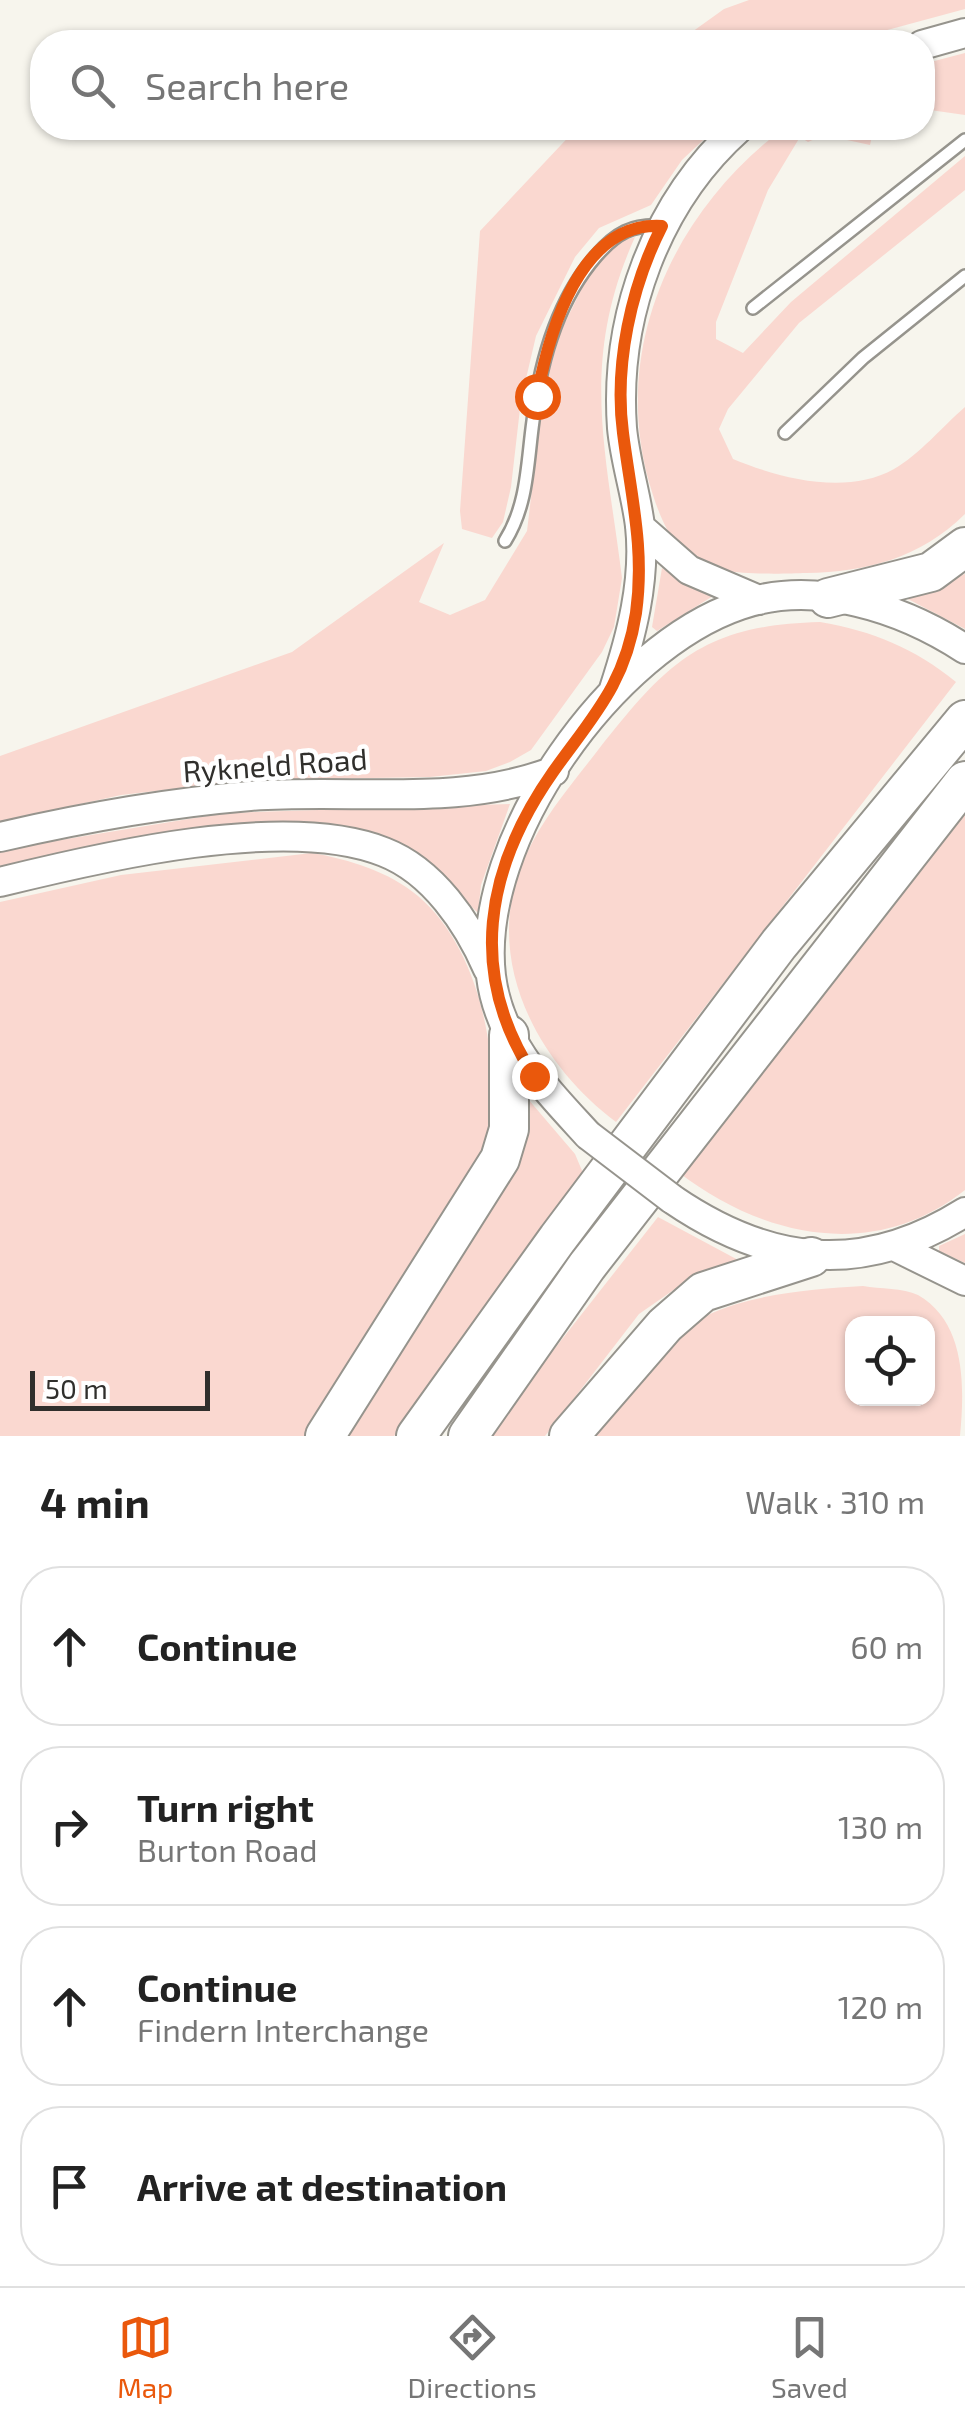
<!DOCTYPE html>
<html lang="en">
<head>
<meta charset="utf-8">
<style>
  body { margin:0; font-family:"Exo 2",sans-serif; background:#f2f2f2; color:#222 }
  .controls { position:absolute; right:30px; bottom:30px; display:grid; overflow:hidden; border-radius:20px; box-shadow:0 2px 8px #0004 }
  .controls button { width:90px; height:90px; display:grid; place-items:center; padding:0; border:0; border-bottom:2px solid #e0e0e0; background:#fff; color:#222; font:50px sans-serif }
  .scale { position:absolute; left:30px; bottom:25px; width:180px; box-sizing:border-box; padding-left:10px; border:5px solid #302f2c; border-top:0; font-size:28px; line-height:35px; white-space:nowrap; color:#302f2c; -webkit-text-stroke:8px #fff; paint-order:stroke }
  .stop { position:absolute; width:30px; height:30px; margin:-22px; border:8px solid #ea580c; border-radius:50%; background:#fff }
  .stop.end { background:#ea580c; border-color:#fff; box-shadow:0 2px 10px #0008 }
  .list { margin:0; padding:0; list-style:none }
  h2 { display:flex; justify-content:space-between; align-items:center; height:130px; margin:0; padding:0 40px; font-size:42px }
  h2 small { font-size:32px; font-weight:400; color:#767676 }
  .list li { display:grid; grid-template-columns:65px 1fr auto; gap:30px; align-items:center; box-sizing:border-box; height:160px; margin:0 20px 20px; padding:0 20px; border:2px solid #e0e0e0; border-radius:40px }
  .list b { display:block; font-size:38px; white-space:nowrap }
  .list p { margin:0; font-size:32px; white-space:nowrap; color:#767676 }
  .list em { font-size:32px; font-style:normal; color:#767676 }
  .icon { flex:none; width:55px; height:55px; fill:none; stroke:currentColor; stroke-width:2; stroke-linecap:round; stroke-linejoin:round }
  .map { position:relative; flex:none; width:965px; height:1436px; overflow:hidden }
  .search { position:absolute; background:#fff; box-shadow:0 2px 8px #0004; left:30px; right:30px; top:30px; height:110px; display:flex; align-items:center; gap:25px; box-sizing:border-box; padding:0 35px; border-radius:40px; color:#767676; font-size:38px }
  .sheet { height:850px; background:#fff }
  nav { display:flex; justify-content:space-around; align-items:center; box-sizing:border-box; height:140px; border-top:2px solid #e0e0e0; background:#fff; font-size:28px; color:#767676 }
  nav a { display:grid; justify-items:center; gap:5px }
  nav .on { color:#ea580c }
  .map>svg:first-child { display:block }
  .green { fill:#fad8d0; fill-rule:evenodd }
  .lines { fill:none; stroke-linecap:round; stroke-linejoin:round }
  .service-casing { stroke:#96948d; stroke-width:16 }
  .tertiary-casing { stroke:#96948d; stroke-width:32 }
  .trunk-casing { stroke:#96948d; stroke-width:42 }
  .service { stroke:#fff; stroke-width:11 }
  .tertiary { stroke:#fff; stroke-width:28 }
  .trunk { stroke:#fff; stroke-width:38 }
  .tertiary-bridge-casing { stroke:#96948d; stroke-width:32; stroke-linecap:butt }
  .tertiary-bridge { stroke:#fff; stroke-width:28 }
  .route { stroke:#ea580c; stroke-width:12 }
  .labels { text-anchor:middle; stroke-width:9; stroke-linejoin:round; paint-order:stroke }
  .street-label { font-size:30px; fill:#302f2c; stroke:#fff }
</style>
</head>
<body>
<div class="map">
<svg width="965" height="1436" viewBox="0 0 965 1436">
  <rect width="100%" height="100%" fill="#f7f5ed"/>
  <path class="green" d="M749,0H965V9L843,42H678L724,9Z
    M965,53V115L923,109V64Z
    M577,128H716L682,160L651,205L599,228L575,257L536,336L521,400L511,487L503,522L492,538L462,529L460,511L480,231Z
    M784,128H874L870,145L824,135L808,142L800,137L768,190L716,322V339L743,353L791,302L965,156V190L799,323L728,409L719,429L733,459C779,478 846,496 894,469C919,455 943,426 965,407V514C920,558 867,572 806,573C779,574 715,576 693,561C669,543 657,510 649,482C611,346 674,211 784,128Z
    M635,237C579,362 606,449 622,578L614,627L602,652L531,750L510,762L486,771L430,777L251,780L121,795L0,822V756L292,652L444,543L419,602L450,615L485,600L527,531L544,389L561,331L590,272L621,241Z
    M662,568L691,588L713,596L657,631L652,627Z
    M965,574V629L906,598V595Z
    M820,622C873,631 914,648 956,682L616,1122C536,1062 479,955 526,855C543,818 570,786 595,754C665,665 700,625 820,622Z
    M510,804L481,885L478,913C454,890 435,863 405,847C302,794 111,844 0,866V852L18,847L225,813Z
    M965,809V1190C874,1262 764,1238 678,1172Z
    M312,853C348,859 390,872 418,896C480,949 498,1053 492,1131C491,1145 483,1161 478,1174L312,1436H0V902L121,875Z
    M528,1099L575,1154L583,1173L394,1436H341Z
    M658,1217L740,1261L685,1282L639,1314L545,1436H486Z
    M965,1234V1263L939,1251V1246Z
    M863,1286C880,1289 903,1288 918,1295C965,1322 965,1384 960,1436H590C616,1405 640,1367 670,1340C718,1295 802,1290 863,1286ZM852,1324H928V1398H852Z"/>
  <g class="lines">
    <defs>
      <path id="service" d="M753,308L965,140
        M785,433L863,358L965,276
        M505,541C528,504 527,464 533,421C540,363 556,302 596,256C616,233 632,224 662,226"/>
      <path id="tertiary" d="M922,45L965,33
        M640,527L689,570L759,600
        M614,689C631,637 646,581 640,526C636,493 625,461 622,428C614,317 656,202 739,128
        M0,837C82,818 166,803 250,796C352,788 458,808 554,771
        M0,882C101,857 286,813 384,852C433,871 468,923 488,969
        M588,1135C546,1089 499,1042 491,976C475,839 613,648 740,605C815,579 902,608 965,649
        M672,1199C770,1266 863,1276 965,1212
        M896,1247L965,1281"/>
      <path id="trunk" d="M828,598L931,572L965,547
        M325,1436L500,1159L509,1129V1035
        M416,1436L558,1238L779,944L965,720
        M468,1436L587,1266L965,781
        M569,1436L665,1325L703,1292L811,1257"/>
    </defs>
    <use href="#service" class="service-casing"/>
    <use href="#tertiary" class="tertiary-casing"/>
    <use href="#trunk" class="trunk-casing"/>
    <use href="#service" class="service"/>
    <use href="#tertiary" class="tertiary"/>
    <use href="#trunk" class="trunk"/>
    <defs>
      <path id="tertiary-bridge" d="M588,1135L672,1199"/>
    </defs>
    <use href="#tertiary-bridge" class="tertiary-bridge-casing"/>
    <use href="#tertiary-bridge" class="tertiary-bridge"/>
  </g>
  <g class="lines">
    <path class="route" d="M534,1076C467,974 485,869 553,772C592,717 625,685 636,613C645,549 631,496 623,433C614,365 631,287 662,226C580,221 549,332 537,396"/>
  </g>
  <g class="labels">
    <g class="street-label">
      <text transform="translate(275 766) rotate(-4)" y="10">Rykneld Road</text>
    </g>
  </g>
</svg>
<div class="controls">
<button><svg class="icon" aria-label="locate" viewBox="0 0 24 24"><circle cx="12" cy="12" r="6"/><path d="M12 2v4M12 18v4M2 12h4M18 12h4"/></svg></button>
</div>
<div class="scale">50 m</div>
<div class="stop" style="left:537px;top:396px"></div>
<div class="stop end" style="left:534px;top:1076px"></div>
<div class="search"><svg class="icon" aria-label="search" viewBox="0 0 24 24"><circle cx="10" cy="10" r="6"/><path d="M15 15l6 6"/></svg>Search here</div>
</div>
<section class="sheet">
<h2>4 min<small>Walk · 310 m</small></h2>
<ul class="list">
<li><svg class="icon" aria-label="ahead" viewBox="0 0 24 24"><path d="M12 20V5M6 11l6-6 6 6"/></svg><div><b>Continue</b></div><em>60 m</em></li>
<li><svg class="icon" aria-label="right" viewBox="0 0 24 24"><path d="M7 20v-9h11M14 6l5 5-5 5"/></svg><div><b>Turn right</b><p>Burton Road</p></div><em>130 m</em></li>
<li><svg class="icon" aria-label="ahead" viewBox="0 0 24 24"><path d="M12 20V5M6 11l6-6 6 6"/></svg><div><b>Continue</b><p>Findern Interchange</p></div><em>120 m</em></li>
<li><svg class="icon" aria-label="arrive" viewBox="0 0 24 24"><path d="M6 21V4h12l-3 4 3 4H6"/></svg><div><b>Arrive at destination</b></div></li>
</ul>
</section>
<nav>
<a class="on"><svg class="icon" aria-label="map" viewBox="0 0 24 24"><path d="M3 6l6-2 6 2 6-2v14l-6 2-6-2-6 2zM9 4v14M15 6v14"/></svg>Map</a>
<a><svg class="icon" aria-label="directions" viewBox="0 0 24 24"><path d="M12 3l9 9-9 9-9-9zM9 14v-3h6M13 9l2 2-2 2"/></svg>Directions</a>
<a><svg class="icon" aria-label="saved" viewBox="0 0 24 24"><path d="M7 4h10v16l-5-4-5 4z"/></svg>Saved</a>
</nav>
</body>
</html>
